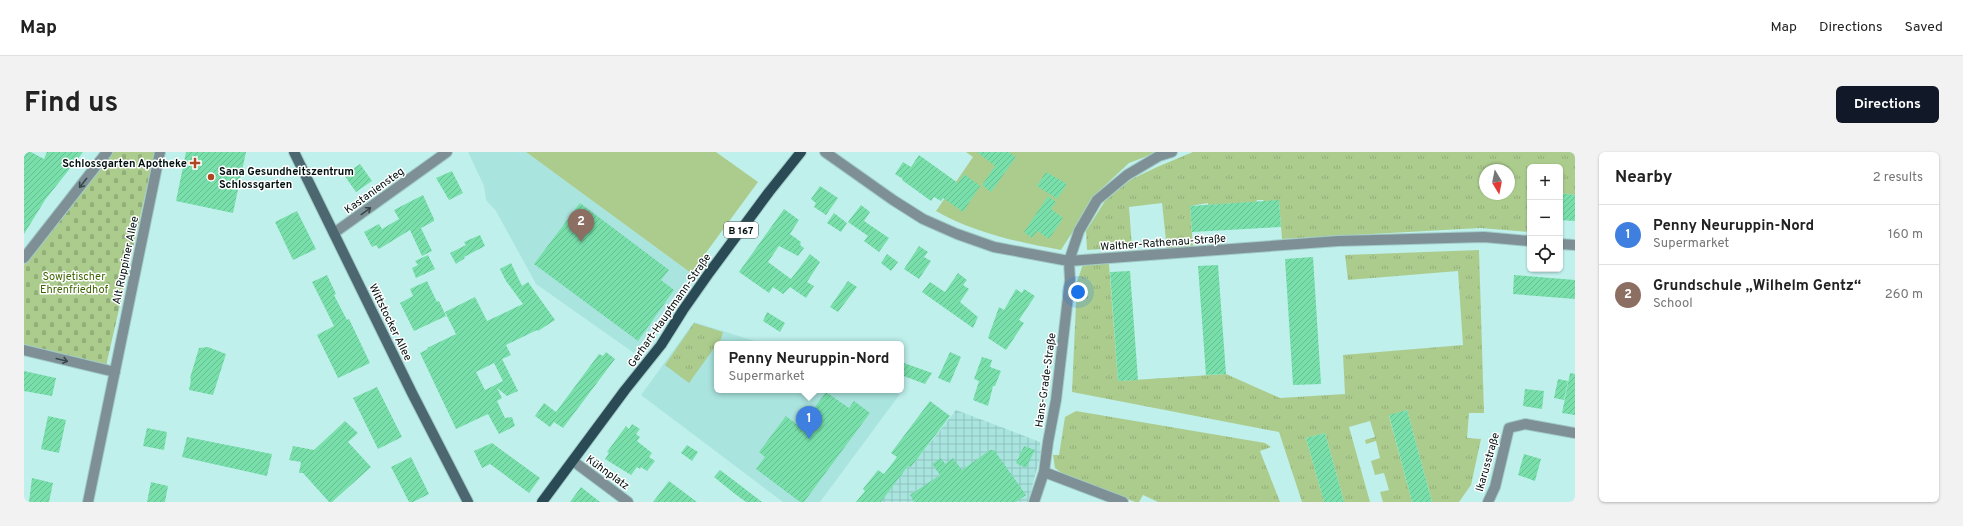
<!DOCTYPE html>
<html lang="en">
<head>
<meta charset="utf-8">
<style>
  body { margin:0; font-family:Overpass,sans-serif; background:#f2f2f2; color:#222 }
  .controls { position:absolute; right:12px; top:12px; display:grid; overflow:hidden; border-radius:6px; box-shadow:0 1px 3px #0004 }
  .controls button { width:36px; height:36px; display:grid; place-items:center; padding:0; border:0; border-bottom:1px solid #e0e0e0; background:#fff; color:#222; font:20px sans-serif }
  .compass { position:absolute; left:1455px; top:12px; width:36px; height:36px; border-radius:50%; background:#fff; box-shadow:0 1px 3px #0004; rotate:170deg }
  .you { position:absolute; left:1054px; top:140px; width:14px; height:14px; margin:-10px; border:3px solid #fff; border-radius:50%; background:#1a73e8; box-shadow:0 0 0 6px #1a73e833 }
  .badge { display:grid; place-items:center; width:26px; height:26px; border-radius:50%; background:#111827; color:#fff; font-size:13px; font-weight:700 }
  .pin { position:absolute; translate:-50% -33px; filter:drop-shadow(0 1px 2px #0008) }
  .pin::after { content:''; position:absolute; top:21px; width:14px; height:12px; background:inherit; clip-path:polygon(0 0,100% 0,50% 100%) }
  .popup { position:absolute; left:690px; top:189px; width:190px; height:52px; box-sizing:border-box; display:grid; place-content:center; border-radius:6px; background:#fff; filter:drop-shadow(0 1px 3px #0005); font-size:13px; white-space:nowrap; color:#767676 }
  .popup b { font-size:15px; color:#222 }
  .popup::after { content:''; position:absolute; left:50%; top:100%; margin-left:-8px; border:8px solid transparent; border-top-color:#fff }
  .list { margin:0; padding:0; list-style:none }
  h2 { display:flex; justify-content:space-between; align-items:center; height:52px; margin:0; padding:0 16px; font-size:17px }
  h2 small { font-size:13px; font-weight:400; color:#767676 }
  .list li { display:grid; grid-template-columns:26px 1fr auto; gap:12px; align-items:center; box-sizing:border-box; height:60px; padding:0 16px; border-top:1px solid #e0e0e0 }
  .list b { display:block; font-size:15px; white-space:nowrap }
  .list p { margin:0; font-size:13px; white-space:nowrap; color:#767676 }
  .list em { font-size:13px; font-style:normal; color:#767676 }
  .icon { flex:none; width:22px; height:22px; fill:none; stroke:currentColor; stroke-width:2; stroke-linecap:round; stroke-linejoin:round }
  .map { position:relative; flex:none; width:1551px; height:350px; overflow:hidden; border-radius:6px }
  header { display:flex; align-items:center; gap:24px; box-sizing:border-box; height:56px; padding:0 20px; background:#fff; border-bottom:1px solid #e0e0e0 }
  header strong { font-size:19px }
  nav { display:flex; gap:22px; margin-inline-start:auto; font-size:14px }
  .intro { display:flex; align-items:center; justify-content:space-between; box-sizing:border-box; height:96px; padding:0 24px }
  h1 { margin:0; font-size:28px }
  .button { padding:10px 18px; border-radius:6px; background:#111827; color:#fff; font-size:14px; font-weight:700 }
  main { display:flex; gap:24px; padding:0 24px }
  aside { flex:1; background:#fff; border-radius:6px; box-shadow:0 1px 3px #0004 }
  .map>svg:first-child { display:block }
  .built { fill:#aae4df }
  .industrial { fill:url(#industrial-grid) }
  .grass { fill:url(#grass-tufts); fill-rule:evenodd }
  .cemetery { fill:url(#cemetery-stones) }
  .garden { fill:#accc8e }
  .building { fill:url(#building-hatch); fill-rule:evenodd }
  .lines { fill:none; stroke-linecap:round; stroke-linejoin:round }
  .street-casing { stroke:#a1ccc8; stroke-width:12 }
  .secondary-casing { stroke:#a1ccc8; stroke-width:12 }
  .primary-casing { stroke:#a1ccc8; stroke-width:12 }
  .street { stroke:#7e9096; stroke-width:10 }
  .secondary { stroke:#4d6770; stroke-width:10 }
  .primary { stroke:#2a4b56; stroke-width:10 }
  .oneway { stroke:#39494b }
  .poi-dot { fill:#af4822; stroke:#fff; stroke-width:1.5 }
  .labels { text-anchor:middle; stroke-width:3; stroke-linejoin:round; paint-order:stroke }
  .shield { fill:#fff; stroke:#4d5756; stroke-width:1 }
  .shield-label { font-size:10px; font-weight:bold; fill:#010f0e }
  .poi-label { font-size:11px; font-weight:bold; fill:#010f0e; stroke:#fff; text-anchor:end }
  .street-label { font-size:11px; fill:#010f0e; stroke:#fff }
  .park-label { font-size:11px; fill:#406403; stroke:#fff }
</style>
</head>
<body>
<header>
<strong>Map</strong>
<nav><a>Map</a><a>Directions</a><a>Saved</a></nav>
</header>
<div class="intro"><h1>Find us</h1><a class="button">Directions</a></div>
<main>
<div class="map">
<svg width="1551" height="350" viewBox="0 0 1551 350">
  <defs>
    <pattern id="industrial-grid" width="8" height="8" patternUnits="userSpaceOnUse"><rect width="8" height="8" fill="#aae4df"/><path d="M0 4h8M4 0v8" fill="none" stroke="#90c2be"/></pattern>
    <pattern id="grass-tufts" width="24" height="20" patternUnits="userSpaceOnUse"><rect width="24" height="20" fill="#accc8e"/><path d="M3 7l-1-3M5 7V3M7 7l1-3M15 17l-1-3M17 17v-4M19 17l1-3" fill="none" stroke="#92ae79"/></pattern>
    <pattern id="cemetery-stones" width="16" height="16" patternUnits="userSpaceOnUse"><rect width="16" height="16" fill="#accc8e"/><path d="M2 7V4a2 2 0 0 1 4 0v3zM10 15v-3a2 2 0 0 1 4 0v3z" fill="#92ae79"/></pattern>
    <pattern id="building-hatch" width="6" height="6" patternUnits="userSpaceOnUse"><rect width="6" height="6" fill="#78dfab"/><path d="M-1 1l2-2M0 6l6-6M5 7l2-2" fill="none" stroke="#66be92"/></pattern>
  </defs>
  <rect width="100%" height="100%" fill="#bff0ec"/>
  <path class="built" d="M444,0H502L667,121L610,201L512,132L472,59L462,48L460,34Z
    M670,170L740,192H693V238H865L876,242L796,350H759L617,243Z"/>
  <path class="industrial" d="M932,258L1016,290L1017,301L1004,350H857L884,314L887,315Z"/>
  <path class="grass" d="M1169,0H1551V43L1536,41V15H1506V80L1456,76L1258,87L1255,49H1240L1239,48H1233L1232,50L1184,53V51L1166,54L1169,96L1143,98L1138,51L1105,55L1108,95L1063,98L1062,79L1081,49L1106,28L1133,15ZM1461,18H1485V42H1461Z
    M1455,98L1460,261H1445L1443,286L1457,287L1447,333L1435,350H1408L1383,258L1365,264L1388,350H1359L1356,340L1365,338L1360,321L1351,323L1347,309L1356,306L1352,289L1342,292L1341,288L1351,285L1346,269L1325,275L1346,350H1320L1301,281L1282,286L1300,350H1278L1255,280L1048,240L1053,130L1059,112H1085L1094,229L1202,222L1256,246L1321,242L1319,203L1439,193L1434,119L1324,128L1321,103Z
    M670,171L699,180L696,190L698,192H693L665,231L641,213Z
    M1052,259L1241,291L1247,295L1236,299L1256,350H1134L1119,343L1115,350H1111L1039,322L1031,316L1029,303H1035L1041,265Z"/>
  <path class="cemetery" d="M88,0H131L82,214L0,193V113Z"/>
  <path class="garden" d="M502,0H692L734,30L667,121Z
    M942,0H1134L1105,11L1074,40L1037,98C994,90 950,81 912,59L949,5Z"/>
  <path class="building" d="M0,0H7L20,7L23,0H59L21,48L0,82Z
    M162,0H222L209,61L152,49Z
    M953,0H985L992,5L967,40L958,33L971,14Z
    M895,3L934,31L940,22L956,34L939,60L919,46L917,49L910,45L907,49L878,28L879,27L871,22L879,10L887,15Z
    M336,12L348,29L332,40L320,23Z
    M428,19L439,41L425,48L412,26Z
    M1022,20L1043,32L1033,47L1013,34Z
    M796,34L814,46L802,63L790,55L792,51L787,47Z
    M1536,41L1551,43V69L1536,68Z
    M399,43L410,67V69L397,76L408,99L398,104L386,78L355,97L352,93L348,95L340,80L355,72L358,77L375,67L370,58Z
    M1024,44L1032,50L1027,57L1039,66L1025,87L1013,79L1008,86L1000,80Z
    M1255,48L1257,75L1168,80L1166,54Z
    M556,51L645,118L637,128L650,138L614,189L510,112Z
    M837,53L846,60L840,69L865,86L855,100L840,89L844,84L824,70Z
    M760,57L775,68L766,82L777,90L776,93L780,96L774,104L755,94L744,110L767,127L786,102L796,110L783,130L790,134L782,146L766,135L759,142L749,135L745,141L715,120Z
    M273,59L292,97L269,108L251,70Z
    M810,61L823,71L817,80L803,71Z
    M456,83L461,94L440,105L441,106L432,112L426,101L442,93L440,90Z
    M895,94L904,100L900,105L907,109L895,127L880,117Z
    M863,102L874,110L867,119L857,111Z
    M404,103L411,117L392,126L388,116L394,113L391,109Z
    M1289,105L1297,232L1269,233L1261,107Z
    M487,111L498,134L504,130L531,168L514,179L513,178L482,193L487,203L478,207L494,239L483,244L473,236L478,246L473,249L481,266L488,265L491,274L475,282L464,262L432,277L396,201L404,197L403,196L432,182L421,160L451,145L463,169L499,152L482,129L476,117ZM470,211L479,229L461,238L452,220Z
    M1194,113L1202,222L1182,223L1174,114Z
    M1106,119L1114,228L1094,229L1086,120Z
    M934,121L943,128L939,133L945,137L936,150L954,165L949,176L898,140L906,130L921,140Z
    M303,123L312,142L310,143L323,168L325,167L346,211L314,226L293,183L310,174L288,130Z
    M1490,123L1551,128V147L1489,142Z
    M403,129L413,150L415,149L422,164L390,179L376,151L389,144L386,137Z
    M824,129L833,135L814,160L806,155Z
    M992,137L998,141L1000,137L1011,144L995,168L1000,171L982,198L964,186L975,155L980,158Z
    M743,160L761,171L756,180L739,169Z
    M184,195L202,202L189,243L165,238L167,228L166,226L175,196Z
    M582,200L591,207L539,276L530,270L526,275L511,264L520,251L532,260L575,202L579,204Z
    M926,200L937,205L926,231L914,226Z
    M958,205L968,208L966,215L977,219L971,234H969L964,254L949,248L955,229L950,227Z
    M880,211L908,221L901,232L877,223Z
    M0,219L32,226L28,244L0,239Z
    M1546,221L1551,222V263L1538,261Z
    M1534,227L1544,229L1540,248L1530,246Z
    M353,235L378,285L354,297L329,246Z
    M1501,237L1520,239L1518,257L1499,254Z
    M802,240L825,256L830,249L846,261L780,350H776L732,317L741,305L735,300L762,264L776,275Z
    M906,249L926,264L887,315L884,314L857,350H832L841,339L839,337L854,318L860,322L873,305L867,301Z
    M1383,258L1408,350H1388L1365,263Z
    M24,264L42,268L35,301L17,297Z
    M321,269L334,281L324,290L347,315L308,350H305L279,321H275L277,310L265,308L269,294L290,298Z
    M608,272L616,277L612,282L616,285L613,289L628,301L625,305L631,309L623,319L617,315L616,317L613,315L607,323L581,307L585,301L583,300L602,274L605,277Z
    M123,276L143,280L140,298L119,294Z
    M1301,281L1320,350H1300L1282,286Z
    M163,285L248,302L243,324L158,305Z
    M468,291L516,326L505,341L466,312L458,316L450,299Z
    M663,293L674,300L668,309L657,301Z
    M1000,294L1011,298L1002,316L992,311Z
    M966,298H970L1002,343L992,350H890L886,343L916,323L908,312L917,306L921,312L929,306L938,318Z
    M1500,302L1517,307L1511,329L1494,323Z
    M387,305L405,342L389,350H385L367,315Z
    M696,318L712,330L738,350H722L711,342L690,325Z
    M8,326L29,331L25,350H5Z
    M645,329L673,350H629Z
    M127,330L144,334L141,350H123Z
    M557,335L576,350H546Z"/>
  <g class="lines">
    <defs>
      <path id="street" d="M801,0L869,48L899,67L933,82L970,95L1045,109L1314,89L1460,85L1506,89
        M310,81L423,0
        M1536,92L1551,93
        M0,106L83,0
        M0,198L91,220
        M549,309L604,350
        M1020,320L1099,350
        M64,350L136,0
        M1010,350L1020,320L1024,290L1032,248L1046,128L1045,109L1055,79L1073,48L1103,23L1135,4L1148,0
        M1464,350L1471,335L1485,276L1501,272L1551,281"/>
      <path id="secondary" d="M270,0L388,241L444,350"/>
      <path id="primary" d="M518,350L601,238L637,193L659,158L685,121L745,40L777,0"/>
    </defs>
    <use href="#street" class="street-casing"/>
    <use href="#secondary" class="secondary-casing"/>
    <use href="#primary" class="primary-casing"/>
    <use href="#street" class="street"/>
    <use href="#secondary" class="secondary"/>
    <use href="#primary" class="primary"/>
  </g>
  <defs><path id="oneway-shaft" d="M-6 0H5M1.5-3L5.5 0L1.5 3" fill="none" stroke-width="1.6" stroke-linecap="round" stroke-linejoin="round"/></defs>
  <g class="oneway">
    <use href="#oneway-shaft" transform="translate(59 31) rotate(128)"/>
    <use href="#oneway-shaft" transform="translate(342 59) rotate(-36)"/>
    <use href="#oneway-shaft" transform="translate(38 208) rotate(14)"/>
  </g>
  <g class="poi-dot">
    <path d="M169 5h4v4h4v4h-4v4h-4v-4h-4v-4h4z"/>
    <circle cx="187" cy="25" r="4"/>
  </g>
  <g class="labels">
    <rect class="shield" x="700" y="70" width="34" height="16" rx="3"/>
    <g class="shield-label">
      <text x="717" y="82">B 167</text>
    </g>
    <g class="poi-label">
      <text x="163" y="15">Schlossgarten Apotheke</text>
      <text x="195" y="23" text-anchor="start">Sana Gesundheitszentrum<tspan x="195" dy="13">Schlossgarten</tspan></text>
    </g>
    <g class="street-label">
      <text transform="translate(350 38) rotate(-36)" y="4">Kastaniensteg</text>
      <text transform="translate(1139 90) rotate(-4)" y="4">Walther-Rathenau-Straße</text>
      <text transform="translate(101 108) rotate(-78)" y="4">Alt Ruppiner Allee</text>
      <text transform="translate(645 158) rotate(-55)" y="4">Gerhart-Hauptmann-Straße</text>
      <text transform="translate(367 170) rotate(64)" y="4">Wittstocker Allee</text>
      <text transform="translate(1021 228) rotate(-82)" y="4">Hans-Grade-Straße</text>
      <text transform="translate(1463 310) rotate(-74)" y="4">Ikarusstraße</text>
      <text transform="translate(584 320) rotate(36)" y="4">Kühnplatz</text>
    </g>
    <g class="park-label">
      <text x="50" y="128">Sowjetischer<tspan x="50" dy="13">Ehrenfriedhof</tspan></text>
    </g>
  </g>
</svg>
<div class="controls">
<button>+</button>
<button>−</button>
<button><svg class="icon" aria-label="locate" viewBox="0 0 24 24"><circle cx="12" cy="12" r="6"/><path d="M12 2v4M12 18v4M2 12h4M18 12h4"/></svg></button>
</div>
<svg class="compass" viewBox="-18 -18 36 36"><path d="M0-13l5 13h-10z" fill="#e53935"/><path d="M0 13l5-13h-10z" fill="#767676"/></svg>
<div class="you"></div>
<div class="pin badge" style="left:785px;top:287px;background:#3f7fe0">1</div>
<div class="popup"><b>Penny Neuruppin-Nord</b>Supermarket</div>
<div class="pin badge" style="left:557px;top:90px;background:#8d6e63">2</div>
</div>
<aside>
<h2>Nearby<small>2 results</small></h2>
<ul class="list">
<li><span class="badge" style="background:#3f7fe0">1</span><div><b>Penny Neuruppin-Nord</b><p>Supermarket</p></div><em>160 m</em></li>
<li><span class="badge" style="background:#8d6e63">2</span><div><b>Grundschule „Wilhelm Gentz“</b><p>School</p></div><em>260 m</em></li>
</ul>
</aside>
</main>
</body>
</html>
